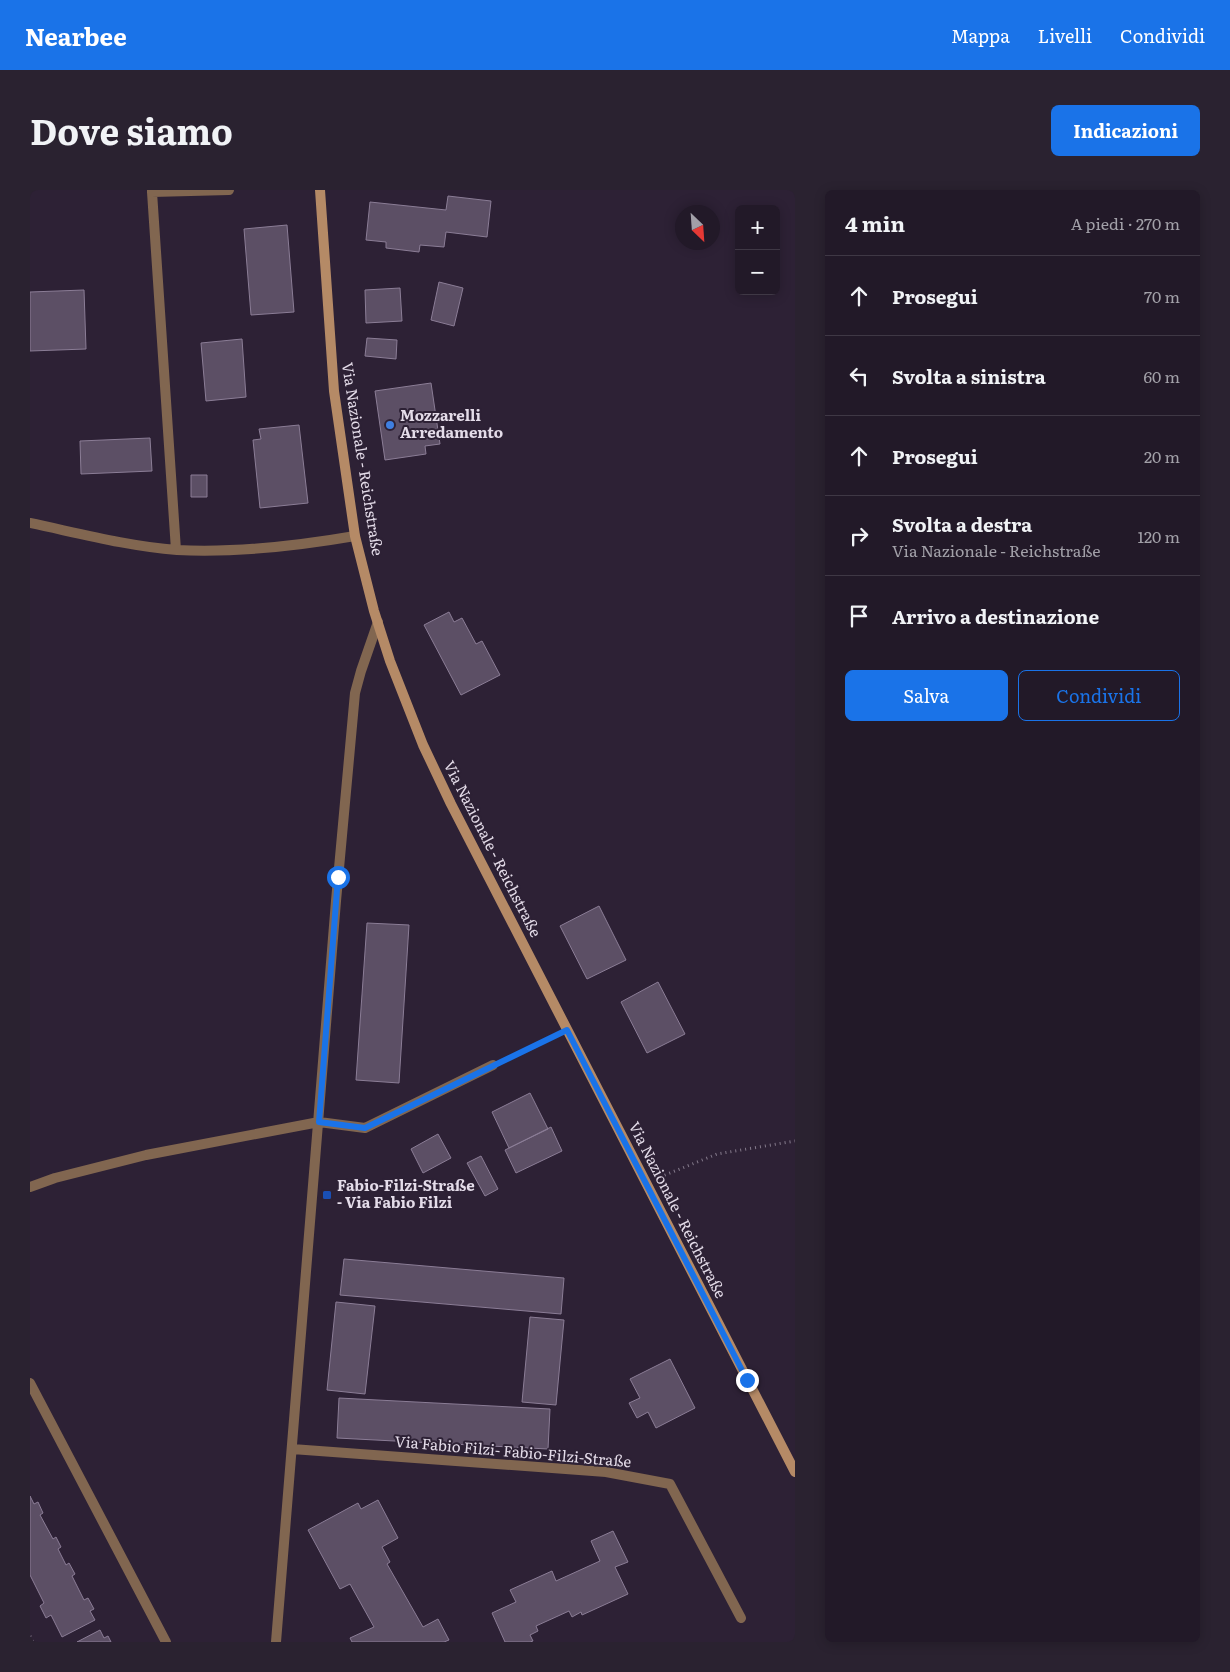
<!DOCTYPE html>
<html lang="it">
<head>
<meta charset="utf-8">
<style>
  body { margin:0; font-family:Literata,serif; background:#2a2230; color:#f1f3f6 }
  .controls { position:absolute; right:15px; top:15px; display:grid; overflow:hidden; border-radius:8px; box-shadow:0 2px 12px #0003 }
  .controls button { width:45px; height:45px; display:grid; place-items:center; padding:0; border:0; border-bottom:1px solid #3f3845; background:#221928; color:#f1f3f6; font:25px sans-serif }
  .compass { position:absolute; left:645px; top:15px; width:45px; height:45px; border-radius:50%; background:#221928; box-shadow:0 2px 12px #0003; rotate:155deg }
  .stop { position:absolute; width:15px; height:15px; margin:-11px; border:4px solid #1a73e8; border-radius:50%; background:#fff }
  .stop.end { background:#1a73e8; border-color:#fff; box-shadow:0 1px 5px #0008 }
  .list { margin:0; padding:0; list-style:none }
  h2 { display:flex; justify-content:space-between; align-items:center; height:65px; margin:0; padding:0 20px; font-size:21px }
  h2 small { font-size:16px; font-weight:400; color:#a2a0a8 }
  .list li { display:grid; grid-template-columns:32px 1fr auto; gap:15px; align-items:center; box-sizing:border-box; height:80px; padding:0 20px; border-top:1px solid #3f3845 }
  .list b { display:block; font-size:19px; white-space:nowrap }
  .list p { margin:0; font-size:16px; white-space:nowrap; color:#a2a0a8 }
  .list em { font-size:16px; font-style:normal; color:#a2a0a8 }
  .actions { display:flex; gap:10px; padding:15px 20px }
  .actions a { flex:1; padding:11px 0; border:1px solid #1a73e8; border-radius:8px; text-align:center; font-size:18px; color:#1a73e8 }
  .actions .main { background:#1a73e8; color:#fff }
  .icon { flex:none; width:28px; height:28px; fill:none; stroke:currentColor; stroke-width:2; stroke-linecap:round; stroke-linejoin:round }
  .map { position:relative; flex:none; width:765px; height:1452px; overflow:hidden; border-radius:8px }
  header { display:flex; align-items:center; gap:30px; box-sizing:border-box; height:70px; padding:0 25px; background:#1a73e8; color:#fff }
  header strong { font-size:24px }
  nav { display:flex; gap:28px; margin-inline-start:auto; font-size:18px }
  .intro { display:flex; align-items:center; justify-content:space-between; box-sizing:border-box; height:120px; padding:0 30px }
  h1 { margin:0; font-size:35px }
  .button { padding:12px 22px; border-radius:8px; background:#1a73e8; color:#fff; font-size:18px; font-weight:700 }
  main { display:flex; gap:30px; padding:0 30px }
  aside { flex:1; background:#221928; border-radius:8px; box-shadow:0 2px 12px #0003 }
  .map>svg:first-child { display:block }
  .building { fill:#5c4f65; stroke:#8b7d96 }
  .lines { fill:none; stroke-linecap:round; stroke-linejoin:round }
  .path { stroke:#847a8b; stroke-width:3; stroke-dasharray:1 4; stroke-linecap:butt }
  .minor { stroke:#816650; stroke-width:10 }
  .secondary { stroke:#b58a66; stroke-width:10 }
  .route { stroke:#1a73e8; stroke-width:6 }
  .shop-dot { fill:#3f7fe0; stroke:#2d2135; stroke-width:2 }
  .transit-dot { fill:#1a4fb4; stroke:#2d2135; stroke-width:2 }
  .labels { text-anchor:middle; stroke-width:4; stroke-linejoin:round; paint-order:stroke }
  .poi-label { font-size:15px; font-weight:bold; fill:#e4dce9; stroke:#2d2135; text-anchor:start }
  .street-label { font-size:15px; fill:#e4dce9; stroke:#2d2135 }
</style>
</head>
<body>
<header>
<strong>Nearbee</strong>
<nav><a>Mappa</a><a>Livelli</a><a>Condividi</a></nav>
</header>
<div class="intro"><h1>Dove siamo</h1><a class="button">Indicazioni</a></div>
<main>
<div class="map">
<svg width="765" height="1452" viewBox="0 0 765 1452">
  <rect width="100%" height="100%" fill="#2d2135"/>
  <path class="building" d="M418,6L461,11L457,47L416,42L414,57L390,55L389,62L356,58V52L336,50L340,12L416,20Z
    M257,35L264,122L221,125L214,39Z
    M409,92L433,98L424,136L401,130Z
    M370,98L372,131L336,133L335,100Z
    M54,100L56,159L0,161V102Z
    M337,148L367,150L366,169L335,166Z
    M212,149L216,207L176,211L171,153Z
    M401,193L410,254L395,256L396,264L355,270L345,201Z
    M269,235L278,313L230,318L223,250L231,249L229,239Z
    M120,248L122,281L51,284L50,251Z
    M161,285H177V307H161Z
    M419,422L424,432L432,428L446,454L452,451L470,485L431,505L394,435Z
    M569,716L596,770L557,789L530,736Z
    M337,733L379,735L369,893L326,890Z
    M628,792L655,844L617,863L591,812Z
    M500,903L518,939L479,958L462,922Z
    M521,937L532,961L486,983L475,960Z
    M408,944L421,968L393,983L381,959Z
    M451,966L468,999L455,1006L437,973Z
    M314,1069L534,1088L531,1124L310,1105Z
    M306,1112L345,1116L335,1204L297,1200Z
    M500,1127L534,1130L526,1215L492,1212Z
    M640,1169L665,1218L626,1238L618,1222L607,1228L599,1213L610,1208L600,1189Z
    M309,1208L520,1219L518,1259L307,1248Z
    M0,1306L4,1314L8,1312L13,1323L10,1325L23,1349L26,1347L31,1357L28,1359L36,1375L39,1373L45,1384L42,1386L54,1410L58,1408L64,1419L60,1421L65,1430L32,1447L21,1425L16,1428L10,1416L14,1413L0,1385Z
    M348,1310L368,1348L352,1357L360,1372L357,1374L393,1437L408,1429L419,1450L414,1452H322L320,1448L344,1437L320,1394L310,1399L278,1340L328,1313L331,1319Z
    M583,1341L598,1372L585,1377L598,1404L552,1425L551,1422L542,1427L539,1421L506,1436L508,1441L500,1445L503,1451L500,1452H475L462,1423L486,1412L480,1400L522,1381L526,1391L570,1371L561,1351Z
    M70,1440L74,1448L78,1446L81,1452H47Z"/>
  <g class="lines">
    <path class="path" d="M475,869L524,846
      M630,987L687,964L765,951
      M0,1446L3,1452"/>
    <path class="minor" d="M122,0V2L199,0
      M122,2L146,360
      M0,333C48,343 97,356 147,360C206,363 267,356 325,346
      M0,997L25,988L116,965L289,932L335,938L463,875
      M0,1193L136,1452
      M262,1259L576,1282L640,1294L711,1428
      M246,1452L306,711L325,503L331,481L348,432"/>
    <path class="secondary" d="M290,0L304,201L325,346L344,421L360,471L393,555L421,614L765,1282"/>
  </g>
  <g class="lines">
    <path class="route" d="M308,687L289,932L335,938L537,840L717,1190"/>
  </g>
  <circle class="shop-dot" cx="360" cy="235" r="5"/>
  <rect class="transit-dot" x="292" y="1000" width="10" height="10" rx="2.5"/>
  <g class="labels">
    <g class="poi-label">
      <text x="370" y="231">Mozzarelli<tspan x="370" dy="17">Arredamento</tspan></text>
      <text x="307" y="1001">Fabio-Filzi-Straße<tspan x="307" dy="17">- Via Fabio Filzi</tspan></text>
    </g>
    <g class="street-label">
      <text transform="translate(332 269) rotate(81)" y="5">Via Nazionale - Reichstraße</text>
      <text transform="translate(462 659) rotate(63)" y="5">Via Nazionale - Reichstraße</text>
      <text transform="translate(647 1020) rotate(63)" y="5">Via Nazionale - Reichstraße</text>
      <text transform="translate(483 1262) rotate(5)" y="5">Via Fabio Filzi- Fabio-Filzi-Straße</text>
    </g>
  </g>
</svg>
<div class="controls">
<button>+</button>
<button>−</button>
</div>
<svg class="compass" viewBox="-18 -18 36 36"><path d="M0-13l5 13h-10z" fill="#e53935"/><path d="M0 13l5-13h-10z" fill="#a2a0a8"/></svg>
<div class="stop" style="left:308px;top:687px"></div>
<div class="stop end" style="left:717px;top:1190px"></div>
</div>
<aside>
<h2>4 min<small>A piedi · 270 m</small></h2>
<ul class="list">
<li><svg class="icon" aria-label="ahead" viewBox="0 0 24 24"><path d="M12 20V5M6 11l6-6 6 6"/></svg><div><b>Prosegui</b></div><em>70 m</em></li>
<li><svg class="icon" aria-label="left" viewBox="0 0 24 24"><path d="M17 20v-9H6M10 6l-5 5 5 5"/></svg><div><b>Svolta a sinistra</b></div><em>60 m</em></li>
<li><svg class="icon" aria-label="ahead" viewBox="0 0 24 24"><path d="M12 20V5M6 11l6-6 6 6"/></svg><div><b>Prosegui</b></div><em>20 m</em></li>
<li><svg class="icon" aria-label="right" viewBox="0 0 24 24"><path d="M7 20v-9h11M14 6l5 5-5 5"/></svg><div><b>Svolta a destra</b><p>Via Nazionale - Reichstraße</p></div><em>120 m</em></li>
<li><svg class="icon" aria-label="arrive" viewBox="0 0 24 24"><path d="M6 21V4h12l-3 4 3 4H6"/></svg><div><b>Arrivo a destinazione</b></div></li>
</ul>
<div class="actions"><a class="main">Salva</a><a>Condividi</a></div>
</aside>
</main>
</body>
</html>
